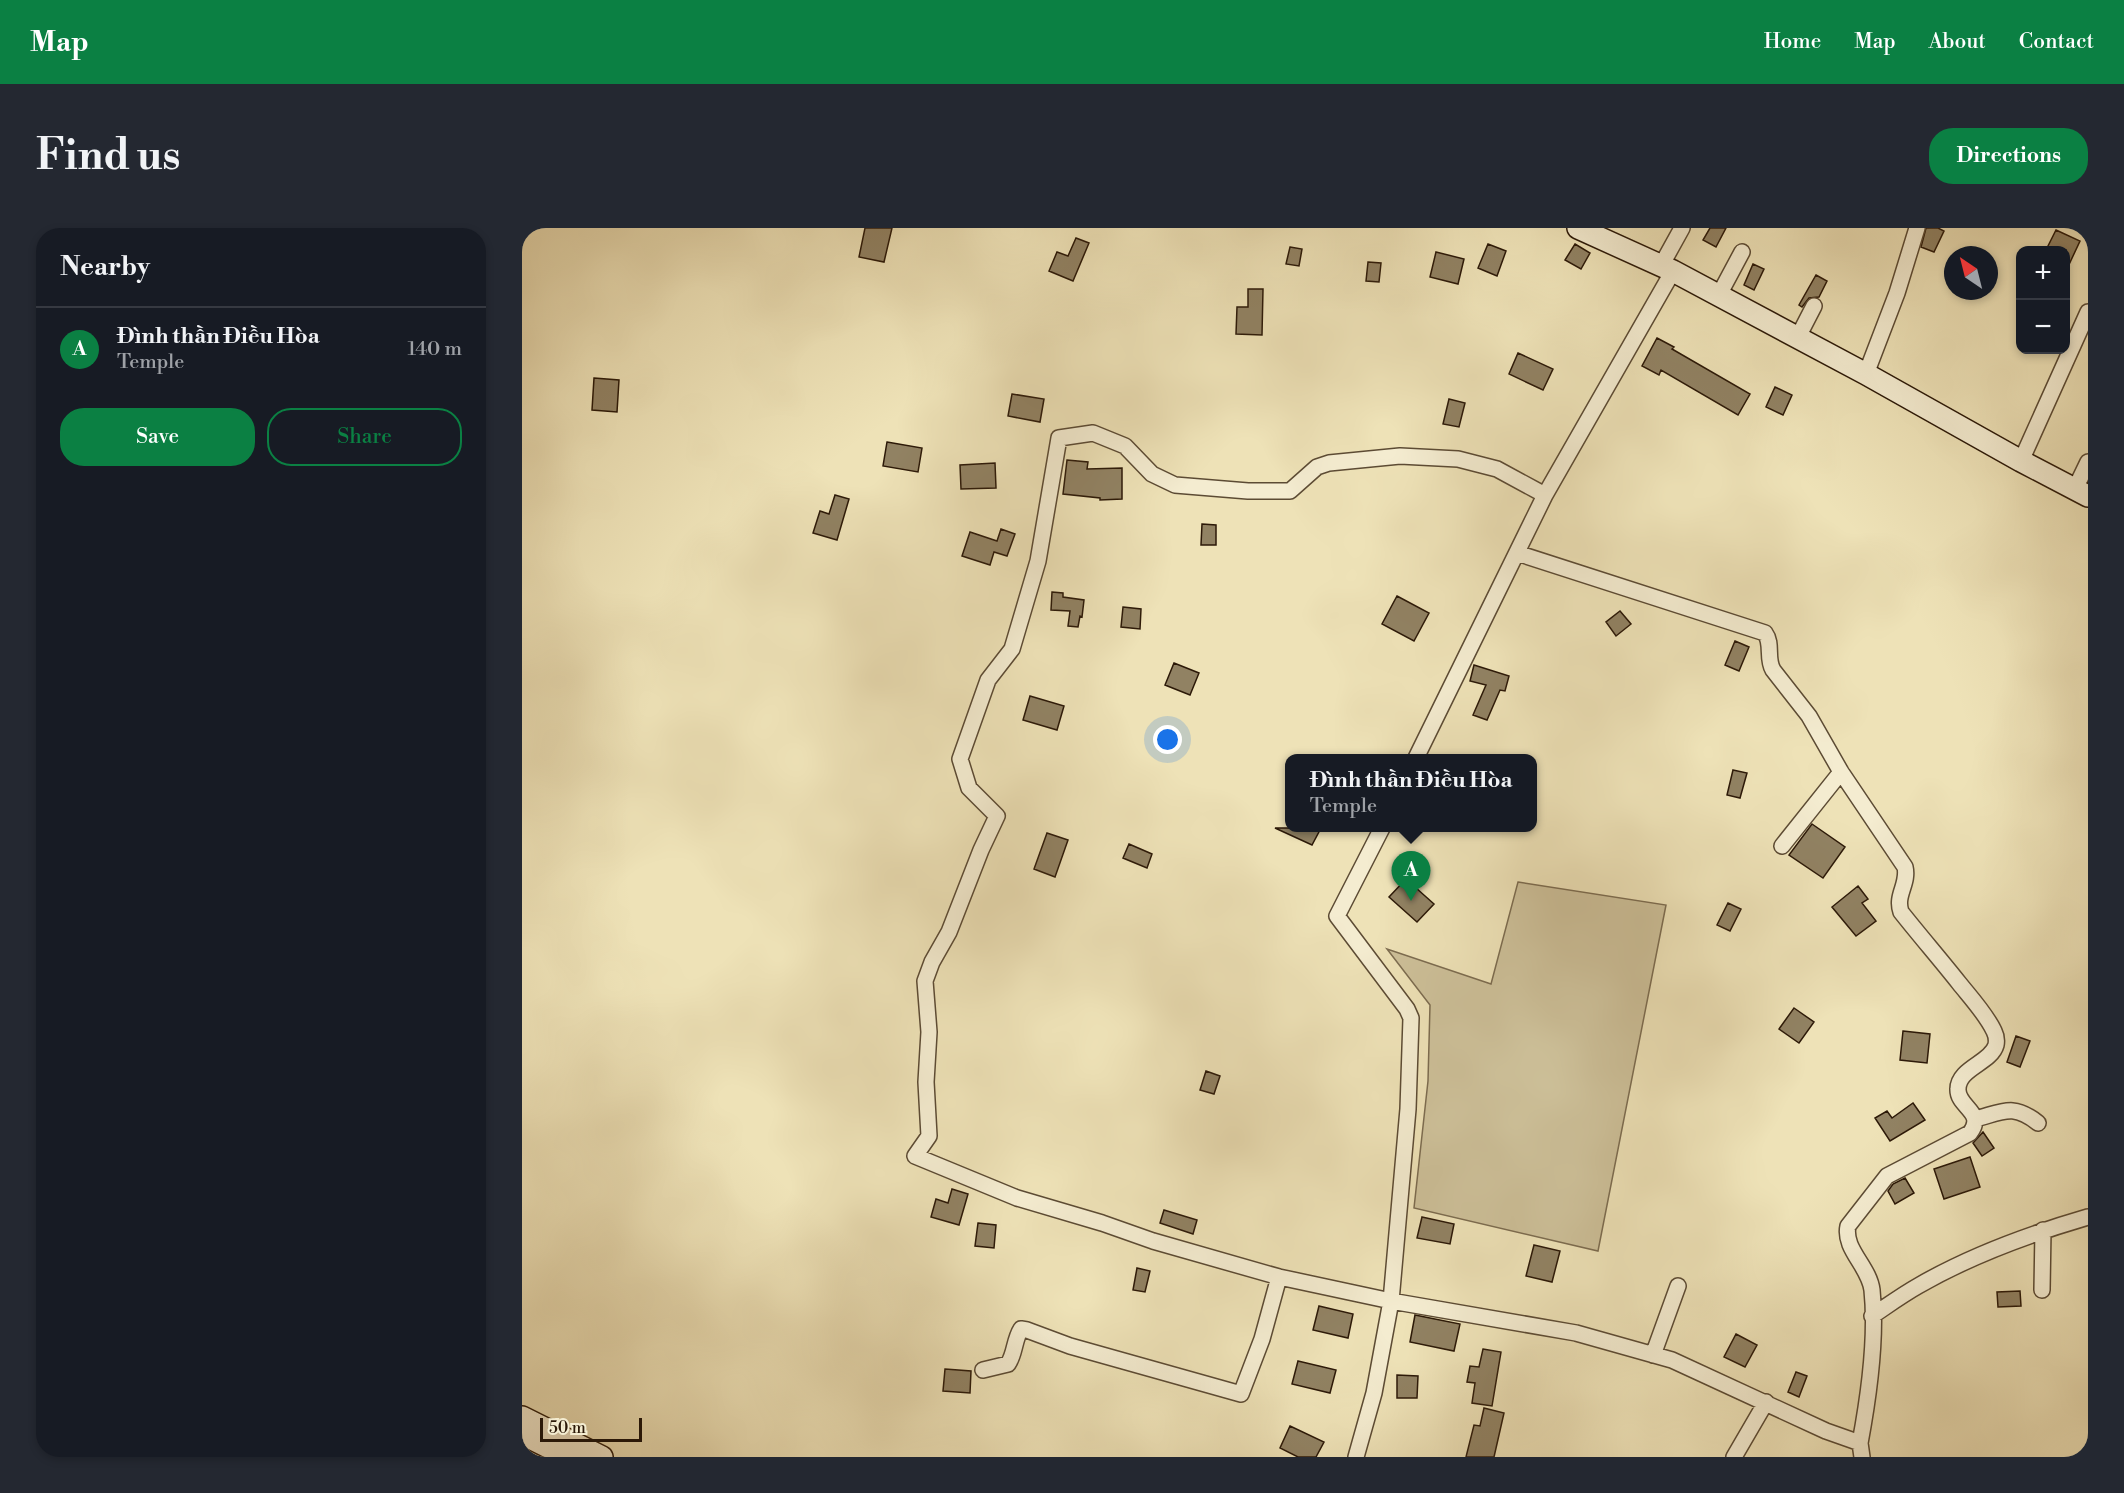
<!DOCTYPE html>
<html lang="en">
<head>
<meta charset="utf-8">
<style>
  body { margin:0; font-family:"Libre Bodoni",serif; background:#242831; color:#f1f3f6 }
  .controls { position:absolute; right:18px; top:18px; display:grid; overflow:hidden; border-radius:12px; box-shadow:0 3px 9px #0003 }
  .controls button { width:54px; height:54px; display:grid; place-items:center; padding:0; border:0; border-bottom:2px solid #363941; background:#171b24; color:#f1f3f6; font:30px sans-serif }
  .compass { position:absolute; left:1422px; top:18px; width:54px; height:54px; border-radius:50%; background:#171b24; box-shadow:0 3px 9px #0003; rotate:325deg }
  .scale { position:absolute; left:18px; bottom:15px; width:102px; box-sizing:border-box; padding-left:6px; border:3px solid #2c1908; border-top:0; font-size:16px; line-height:21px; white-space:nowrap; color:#2c1908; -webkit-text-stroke:4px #f4ecd0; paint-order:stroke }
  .you { position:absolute; left:646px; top:512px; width:21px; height:21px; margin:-15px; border:4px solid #fff; border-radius:50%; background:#1a73e8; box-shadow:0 0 0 9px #1a73e833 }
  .badge { display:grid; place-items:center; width:39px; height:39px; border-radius:50%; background:#0b8043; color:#fff; font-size:20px; font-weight:700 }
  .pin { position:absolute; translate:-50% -50px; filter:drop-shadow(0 2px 3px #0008) }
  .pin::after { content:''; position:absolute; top:32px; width:21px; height:18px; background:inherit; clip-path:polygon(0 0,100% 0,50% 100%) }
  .popup { position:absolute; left:763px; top:526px; width:252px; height:78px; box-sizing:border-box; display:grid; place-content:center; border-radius:12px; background:#171b24; filter:drop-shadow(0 2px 4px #0005); font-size:20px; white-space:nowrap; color:#9ea1a6 }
  .popup b { font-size:22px; color:#f1f3f6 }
  .popup::after { content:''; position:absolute; left:50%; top:100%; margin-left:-12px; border:12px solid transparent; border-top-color:#171b24 }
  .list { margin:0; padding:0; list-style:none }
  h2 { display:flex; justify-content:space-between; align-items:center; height:78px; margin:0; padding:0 24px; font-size:26px }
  h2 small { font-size:20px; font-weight:400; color:#9ea1a6 }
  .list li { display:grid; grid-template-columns:39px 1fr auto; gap:18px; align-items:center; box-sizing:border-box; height:84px; padding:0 24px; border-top:2px solid #363941 }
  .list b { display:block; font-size:22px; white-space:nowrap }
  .list p { margin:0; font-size:20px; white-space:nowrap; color:#9ea1a6 }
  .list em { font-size:20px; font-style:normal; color:#9ea1a6 }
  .actions { display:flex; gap:12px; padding:18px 24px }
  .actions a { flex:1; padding:14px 0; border:2px solid #0b8043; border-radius:24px; text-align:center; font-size:21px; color:#0b8043 }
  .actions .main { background:#0b8043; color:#fff }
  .map { position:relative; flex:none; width:1566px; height:1229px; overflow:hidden; border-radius:24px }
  header { display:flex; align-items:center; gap:36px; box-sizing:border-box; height:84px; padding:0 30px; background:#0b8043; color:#fff }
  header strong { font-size:28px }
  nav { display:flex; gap:33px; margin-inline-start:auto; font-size:21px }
  .intro { display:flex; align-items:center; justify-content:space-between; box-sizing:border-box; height:144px; padding:0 36px }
  h1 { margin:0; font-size:42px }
  .button { padding:15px 27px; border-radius:24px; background:#0b8043; color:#fff; font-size:21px; font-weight:700 }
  main { display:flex; gap:36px; padding:0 36px }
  aside { flex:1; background:#171b24; border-radius:24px; box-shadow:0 3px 9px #0003 }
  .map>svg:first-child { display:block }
  .green { fill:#cdc099; stroke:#7c6c50; stroke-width:1.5 }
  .building { fill:#918263; stroke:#2c1908; stroke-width:1.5 }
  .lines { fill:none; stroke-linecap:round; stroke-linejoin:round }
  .street-casing { stroke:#5c4b34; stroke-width:18 }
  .secondary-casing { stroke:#2c1908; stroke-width:24 }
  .street { stroke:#f4ecd0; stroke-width:15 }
  .secondary { stroke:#f4ecd0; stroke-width:21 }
</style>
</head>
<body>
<header>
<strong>Map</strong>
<nav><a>Home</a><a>Map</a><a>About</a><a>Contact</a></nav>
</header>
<div class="intro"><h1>Find us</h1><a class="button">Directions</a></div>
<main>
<aside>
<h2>Nearby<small></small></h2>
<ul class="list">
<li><span class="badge">A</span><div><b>Đình thần Điều Hòa</b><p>Temple</p></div><em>140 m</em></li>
</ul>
<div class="actions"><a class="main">Save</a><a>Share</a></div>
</aside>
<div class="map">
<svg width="1566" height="1229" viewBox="0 0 1566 1229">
  <rect width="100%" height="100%" fill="#eee2b7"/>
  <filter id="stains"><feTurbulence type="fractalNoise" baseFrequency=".00333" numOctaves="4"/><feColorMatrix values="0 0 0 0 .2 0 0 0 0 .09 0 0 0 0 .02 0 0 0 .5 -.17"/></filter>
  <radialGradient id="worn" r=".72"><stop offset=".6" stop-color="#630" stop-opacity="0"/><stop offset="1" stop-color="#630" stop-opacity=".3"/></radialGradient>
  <path class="green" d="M996,654L1144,677L1076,1023L892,980L906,853L908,777L865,721L969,756Z"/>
  <path class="building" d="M343,0H370L362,34L337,29Z
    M1188,0H1204L1194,19L1181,12Z
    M1404,0H1416L1422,3L1412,24L1399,19Z
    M1534,2L1558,13L1544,43V22H1524Z
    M554,10L567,15L551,53L527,43L535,24L546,28Z
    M966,16L984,23L975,48L956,40Z
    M1053,16L1068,25L1059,41L1043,32Z
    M768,19L780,21L777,38L764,36Z
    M914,24L942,31L936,56L908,49Z
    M846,34L859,35L857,54L844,53Z
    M1231,36L1242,41L1232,62L1222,57Z
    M1294,47L1305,53L1297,69L1287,70L1280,79L1277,77Z
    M726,61H741L740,107L714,106L715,79H726Z
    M1135,110L1152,119L1150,121L1228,166L1216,187L1139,142L1137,147L1120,138Z
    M996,125L1031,141L1021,162L987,146Z
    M72,150L97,152L95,184L70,182Z
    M1253,159L1270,167L1261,187L1244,179Z
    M490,166L522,171L518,194L486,188Z
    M927,171L943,175L937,199L921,196Z
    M365,214L400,220L396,244L361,238Z
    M545,232L566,234L565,241L600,240V271L578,272V270L541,266Z
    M473,235L474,260L439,261L438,237Z
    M313,267L327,271L315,312L291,305L298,283L307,286Z
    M680,296L694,297V317H679Z
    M479,301L493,306L485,328L472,324L468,337L440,328L448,304L475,313Z
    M530,364L541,365V369L562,372L560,389L558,388L556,399L546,398L548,383L529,382Z
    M875,368L907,385L892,413L860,396Z
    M601,379L619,381L618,401L599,399Z
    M1098,383L1109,396L1094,408L1084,394Z
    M1213,413L1227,419L1217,443L1203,437Z
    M652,435L677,445L668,467L643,457Z
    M952,437L987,448L983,463L978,462L965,492L951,487L964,457L948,453Z
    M508,468L542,478L535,502L501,492Z
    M1211,542L1225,545L1218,570L1205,567Z
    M1290,596L1323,619L1301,650L1267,627Z
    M753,600H799L790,617Z
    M525,605L546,612L533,649L512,641Z
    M607,616L630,626L625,640L601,630Z
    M884,651L912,676L895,694L867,669Z
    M1336,658L1346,671L1340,675L1354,693L1334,708L1310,679Z
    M1206,675L1219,681L1208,703L1195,697Z
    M1272,780L1292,794L1277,815L1257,801Z
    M1381,803L1408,806L1405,835L1378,832Z
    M1494,808L1508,813L1498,839L1485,834Z
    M684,843L698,848L692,866L678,862Z
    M1391,875L1403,892L1368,913L1353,890L1365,883L1370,890Z
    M1461,904L1472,920L1460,928L1451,915Z
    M1448,929L1458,959L1422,971L1412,941Z
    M1383,950L1392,965L1373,976L1366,963L1371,956Z
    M430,961L446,966L437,997L409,989L414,971L426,975Z
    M642,982L675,992L671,1006L638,995Z
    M900,989L932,996L928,1016L895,1010Z
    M456,995L474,997L472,1020L453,1018Z
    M1012,1017L1038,1023L1030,1054L1004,1048Z
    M615,1040L628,1043L623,1064L611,1062Z
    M1498,1063L1499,1078L1476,1079L1475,1064Z
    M797,1078L831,1086L826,1110L791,1102Z
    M893,1087L938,1096L932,1123L888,1114Z
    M1214,1106L1235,1117L1223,1139L1202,1129Z
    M961,1121L979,1124L970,1178L950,1175L953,1155L945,1154L948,1138L957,1139Z
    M776,1133L814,1142L808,1165L770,1156Z
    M423,1141L449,1143L448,1165L421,1163Z
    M1274,1144L1285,1148L1277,1169L1266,1164Z
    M875,1147L896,1148L895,1170H875Z
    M962,1180L982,1185L972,1229H944L952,1197L958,1198Z
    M768,1198L802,1214L794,1229H776L758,1220Z"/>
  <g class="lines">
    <defs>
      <path id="street" d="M1139,38L1160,0
        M1197,67L1220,24
        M1276,109L1292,78
        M1344,146L1375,65L1395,0
        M1499,233L1566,84
        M1553,261L1566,234
        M1023,267L975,241L936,231L878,228L807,235L795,239L768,263H726L653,257L630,246L603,218L571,205L537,210L516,333L490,421L466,452L438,531L447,560L475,588L459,622L427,704L410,734L403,753L407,804L404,854L407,908L393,928L495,970L580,995L631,1013L757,1049L869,1073L1054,1105L1150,1132L1304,1203L1338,1215L1340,1229
        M995,325L1243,405C1251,416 1244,430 1251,442L1287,488L1319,544L1383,639C1387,656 1373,667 1379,684C1398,708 1418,731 1437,755C1449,770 1464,786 1472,803C1474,807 1475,812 1474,817C1469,835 1436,840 1436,861C1435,879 1464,884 1448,905L1365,948L1326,998C1321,1021 1347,1038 1350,1062C1355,1110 1347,1167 1338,1215
        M894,530L1023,267L1151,43
        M1260,618L1319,544
        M1453,891C1481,884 1491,875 1516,895
        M1520,1062L1521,1002
        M1350,1088C1365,1078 1380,1067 1396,1058C1446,1029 1511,1005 1566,989
        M1131,1127L1156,1058
        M461,1142L486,1136C493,1126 492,1112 499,1101L505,1102L548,1118L719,1166L740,1111L757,1049
        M834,1229L852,1165L869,1073L886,881L889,790L885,781L815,688L860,600
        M1212,1229L1244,1174"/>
      <path id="secondary" d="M1056,0L1151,43L1344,146L1499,233L1566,268
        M0,1189L80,1229
        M0,1206L46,1229"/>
    </defs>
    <use href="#street" class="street-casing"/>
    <use href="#secondary" class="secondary-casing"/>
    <use href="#street" class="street"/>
    <use href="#secondary" class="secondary"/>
  </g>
  <rect width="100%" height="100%" filter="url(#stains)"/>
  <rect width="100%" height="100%" fill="url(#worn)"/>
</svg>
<div class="controls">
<button>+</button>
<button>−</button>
</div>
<svg class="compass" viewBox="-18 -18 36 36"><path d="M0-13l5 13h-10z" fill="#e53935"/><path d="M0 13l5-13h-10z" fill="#9ea1a6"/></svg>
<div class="scale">50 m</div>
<div class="you"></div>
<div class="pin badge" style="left:889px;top:673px">A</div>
<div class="popup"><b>Đình thần Điều Hòa</b>Temple</div>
</div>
</main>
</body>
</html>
